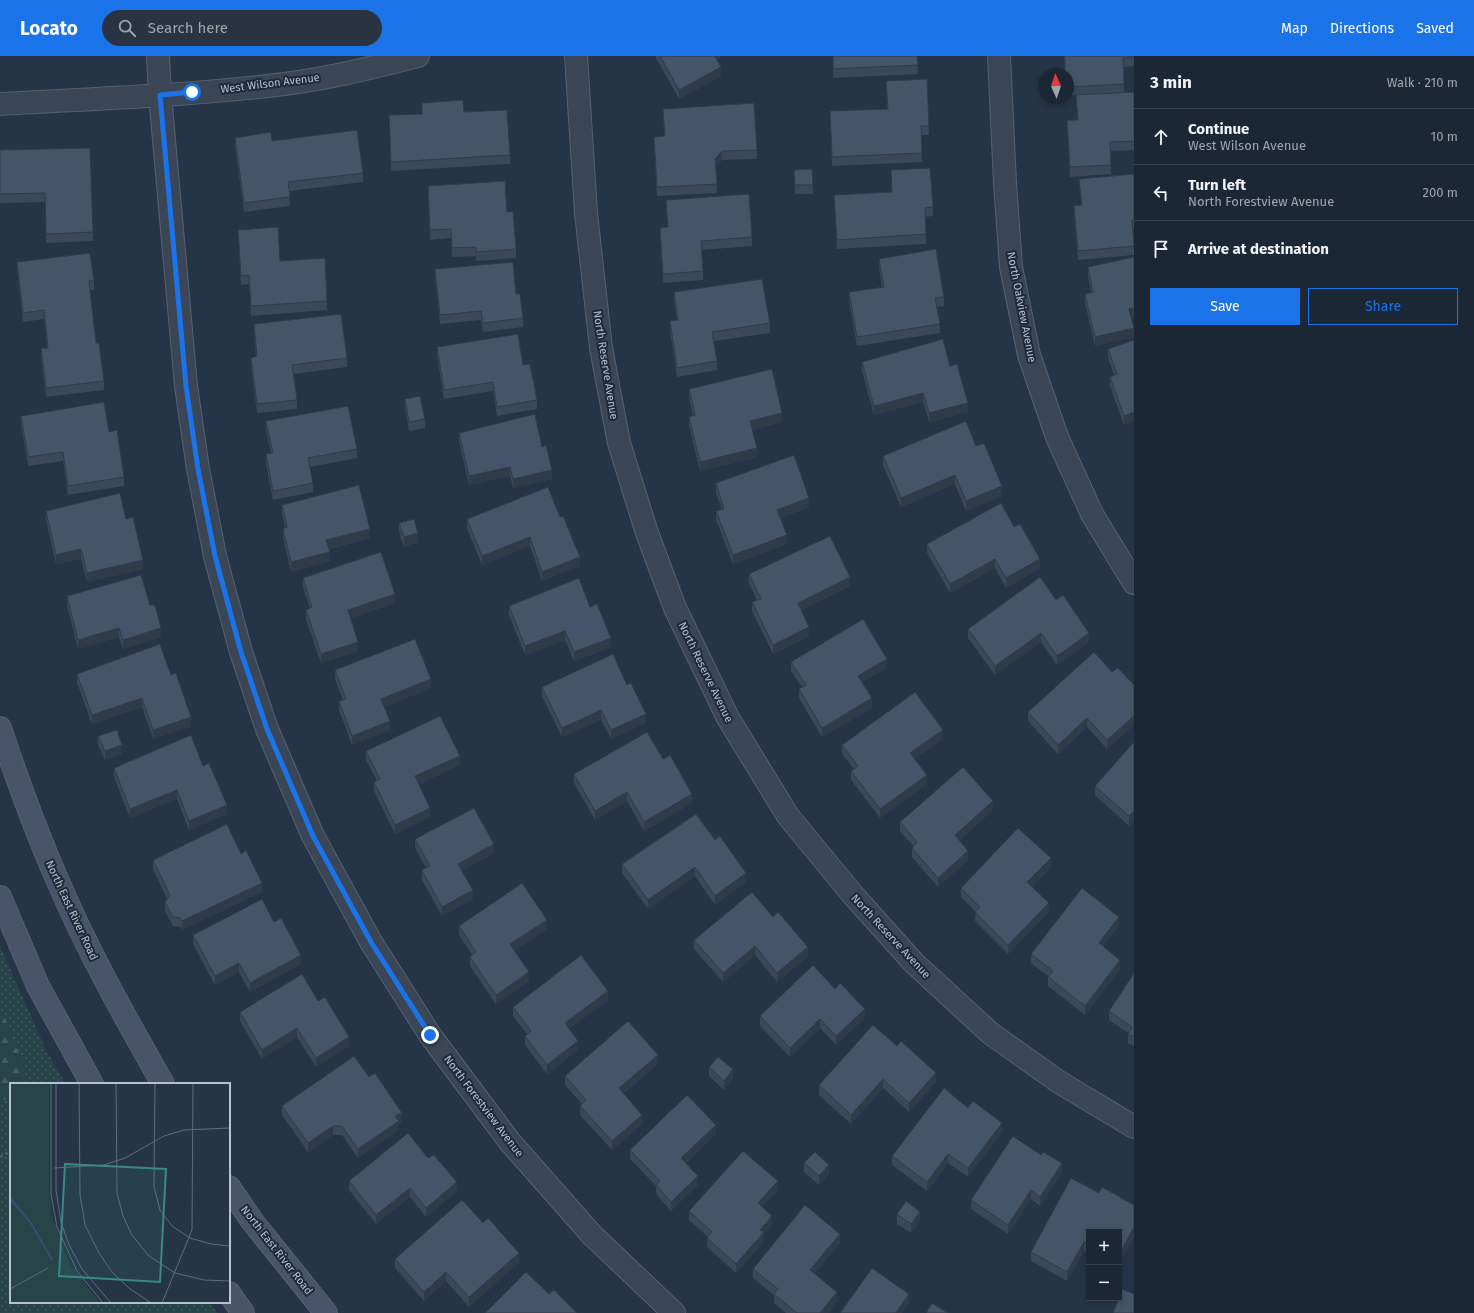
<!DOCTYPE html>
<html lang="en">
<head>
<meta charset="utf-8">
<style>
  body { margin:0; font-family:"Fira Sans",sans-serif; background:#293341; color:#f1f3f6 }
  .controls { position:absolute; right:12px; bottom:12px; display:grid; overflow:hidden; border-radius:0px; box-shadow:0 2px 6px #0003 }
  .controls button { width:36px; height:36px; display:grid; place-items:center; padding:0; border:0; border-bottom:1px solid #3a4450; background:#1c2735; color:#f1f3f6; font:20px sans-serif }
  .compass { position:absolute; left:1038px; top:12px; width:36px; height:36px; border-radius:50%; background:#1c2735; box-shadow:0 2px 6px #0003; rotate:357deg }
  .stop { position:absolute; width:12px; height:12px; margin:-9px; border:3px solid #1a73e8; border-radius:50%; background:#fff }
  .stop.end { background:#1a73e8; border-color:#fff; box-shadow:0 1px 4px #0008 }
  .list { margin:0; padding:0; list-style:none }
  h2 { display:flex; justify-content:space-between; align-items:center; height:52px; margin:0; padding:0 16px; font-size:17px }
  h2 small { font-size:13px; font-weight:400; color:#a0a5ad }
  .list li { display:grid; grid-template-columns:26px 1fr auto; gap:12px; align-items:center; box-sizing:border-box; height:56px; padding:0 16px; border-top:1px solid #3a4450 }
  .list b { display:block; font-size:15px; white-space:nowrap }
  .list p { margin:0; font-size:13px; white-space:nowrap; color:#a0a5ad }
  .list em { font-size:13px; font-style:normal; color:#a0a5ad }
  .actions { display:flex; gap:8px; padding:12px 16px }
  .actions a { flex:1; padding:9px 0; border:1px solid #1a73e8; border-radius:0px; text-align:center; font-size:14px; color:#1a73e8 }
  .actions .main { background:#1a73e8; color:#fff }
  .icon { flex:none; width:22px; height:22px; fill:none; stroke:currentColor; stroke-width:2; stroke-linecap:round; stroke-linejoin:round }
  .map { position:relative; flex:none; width:1134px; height:1257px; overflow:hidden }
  header { display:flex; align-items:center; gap:24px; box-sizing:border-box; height:56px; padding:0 20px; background:#1a73e8; color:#fff }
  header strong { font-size:19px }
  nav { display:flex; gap:22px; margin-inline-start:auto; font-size:14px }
  .search { width:280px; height:36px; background:#293341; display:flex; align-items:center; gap:10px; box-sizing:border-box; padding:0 14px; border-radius:22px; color:#a0a5ad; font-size:15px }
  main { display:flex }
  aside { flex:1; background:#1c2735 }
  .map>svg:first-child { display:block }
  .green { fill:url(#green-dots) }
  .forest { fill:url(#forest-firs) }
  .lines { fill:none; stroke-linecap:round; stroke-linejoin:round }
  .street-casing { stroke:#566170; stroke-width:24 }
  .secondary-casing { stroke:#566170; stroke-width:24 }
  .path { stroke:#466163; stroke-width:2.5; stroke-dasharray:3 3; stroke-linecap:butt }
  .street { stroke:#3a4656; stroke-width:22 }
  .secondary { stroke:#485469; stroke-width:22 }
  .wall { fill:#3a485a }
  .shaded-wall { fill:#303b4a }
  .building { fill:#445469; stroke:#303b4a }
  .route { stroke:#1a73e8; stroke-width:5 }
  .labels { text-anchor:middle; stroke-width:4; stroke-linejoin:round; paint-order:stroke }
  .street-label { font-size:11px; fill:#b8c1cf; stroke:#1e2a3b }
  .inset-river { fill:none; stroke:#374f6f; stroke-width:2 }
  .inset-road { fill:none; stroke:#606c7d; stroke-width:1 }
  .view { fill:#398986; fill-opacity:0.15; stroke:#398986; stroke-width:2 }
  .inset-edge { fill:none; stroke:#b8c1cf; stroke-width:2 }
</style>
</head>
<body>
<header>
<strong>Locato</strong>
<div class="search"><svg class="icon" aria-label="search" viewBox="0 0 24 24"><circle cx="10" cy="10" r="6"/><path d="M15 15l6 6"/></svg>Search here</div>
<nav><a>Map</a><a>Directions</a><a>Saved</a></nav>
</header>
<main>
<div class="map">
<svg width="1134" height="1257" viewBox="0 0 1134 1257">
  <defs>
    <pattern id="green-dots" width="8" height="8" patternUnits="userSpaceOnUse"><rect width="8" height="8" fill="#274448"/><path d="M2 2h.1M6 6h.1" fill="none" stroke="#445d61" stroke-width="1.8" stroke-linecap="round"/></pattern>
    <pattern id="forest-firs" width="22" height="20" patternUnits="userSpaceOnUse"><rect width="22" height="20" fill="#274448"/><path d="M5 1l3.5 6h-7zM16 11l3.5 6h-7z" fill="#445d61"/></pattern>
  </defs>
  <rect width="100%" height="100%" fill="#253447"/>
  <path class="green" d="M0,890L45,992L65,1028H11V1246H209L218,1257H0Z"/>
  <path class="forest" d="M0,950L25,1013L23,1028H11V1041L0,1046Z"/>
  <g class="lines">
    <defs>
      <path id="street" d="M158,0L160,39L186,330L198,413L215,500L241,596L267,673L313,780L371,886L430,979L510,1086L592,1179L674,1257
        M576,0L586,157L601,292L619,387L647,477L675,552L728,662L788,760L853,839L914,907L990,977L1059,1026L1134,1071
        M999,0L1005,127L1011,211L1029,299L1057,381L1092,458L1134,527
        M0,48C89,43 178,40 267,30C318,25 368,13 418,0"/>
      <path id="secondary" d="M0,672C17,723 35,773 57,823C87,894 125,961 163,1028
        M0,841L38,930L92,1028
        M229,1131L252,1165L326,1257
        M229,1237L243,1257"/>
    </defs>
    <use href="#street" class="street-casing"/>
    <use href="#secondary" class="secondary-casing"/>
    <path class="path" d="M0,1101L11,1095"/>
    <use href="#street" class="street"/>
    <use href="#secondary" class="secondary"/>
  </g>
  <path class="wall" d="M655,0H722L717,3L721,20L679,43Z
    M833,0H917L918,18L833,22Z
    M1064,0H1134V10L1124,11V37L1134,36V94L1110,95L1111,118L1070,121L1067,64H1078L1076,39L1068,40V18H1065Z
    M886,25L929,70V79H921L922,106L832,110L830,55L887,53Z
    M422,47L464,56L510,99V108L391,115L389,59L422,58Z
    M663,53L757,94V103L722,104L716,111L717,137L657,140L654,90V81L664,80Z
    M235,82L272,85L363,117V126L289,135L290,150L244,156L235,91Z
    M0,94L93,176V185L46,187L45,146L0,147Z
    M794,114L813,129V138H795Z
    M891,114L933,151V160L925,161L926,188L837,193L834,139L892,136Z
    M1134,118V173H1133L1134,187V199L1078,204L1074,159V150L1081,149L1079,123Z
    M428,130L507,156L516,193V202L476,205V200L452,201L451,182L430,184Z
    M666,144L752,181V190L701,194L703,215V224L663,227L660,181V172L668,171L666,153Z
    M238,174L280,205L327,245V254L251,260L249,228L241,229Z
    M879,203L944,241V250L937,251L940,268V277L857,290L849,245V236L882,231L879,212Z
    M17,206L94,225V234H90L96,287L104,325V334L46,341L41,301V292H47L44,263L23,266L17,215Z
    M1088,211L1131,262L1134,281L1095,290L1085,247V238L1091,236L1088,221Z
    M435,213L516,238L523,262V271L483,276L481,264L440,268L435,223Z
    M674,236L770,267V277L714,285L717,305V314L677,321L670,274V265L677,264L674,245Z
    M254,268L347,302V311L294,318L297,344V353L257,357L251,311V302L256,301L254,277Z
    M1134,284L1124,369L1110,330V321L1114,319L1108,302V293Z
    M437,291L523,309L537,344V353L497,360L493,335L444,343L437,300Z
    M862,306L950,310L968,356L929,366L923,346L874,359L862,315Z
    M689,333L782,366L752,374L757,401L700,415L689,370V361L693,360L689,342Z
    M405,343L425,363V372L409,375L405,352Z
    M21,360L109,376L124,421V430L68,439L63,405L28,410L21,369Z
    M266,365L357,393V402L310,411L313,427V436L273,444L266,407V398L271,397L266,374Z
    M459,377L542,391L552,423L513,432L510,420L469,429L459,386Z
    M976,390L1002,440L966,455L955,428L901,451L883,409V400Z
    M716,427L809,451L780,462L787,488L733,508L716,464V455L722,454L716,437Z
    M282,449L370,482L329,493L330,505L291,516L283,482V473L285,472L282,458Z
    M46,455L126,463L143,513L87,526L81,503L56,508L46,464Z
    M560,461L580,510L542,525L530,490L482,509L467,472V463Z
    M399,467L418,486L404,491L399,476Z
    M1014,471L1040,512L1006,532L995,512L950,537L927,497V488Z
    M749,518L850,530L801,554L809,580L773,598L752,555V546L757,544L749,528Z
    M303,522L395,547L351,562L358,595L321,607L306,563V554L310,552L303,531Z
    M67,540L150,549L161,581L123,593L119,581L78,593L67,549Z
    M1056,544L1089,586L1057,609L1041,586L995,619L968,582V573Z
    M509,550L590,551L611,591L574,605L565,584L525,599L509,559Z
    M791,606L887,612L862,626L872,652L822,681L799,642V633L802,631L791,615Z
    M335,614L431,632L384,651L390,674L352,689L339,654V645L343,644L335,623Z
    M1112,616L1134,629V669L1107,693L1087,671L1058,698L1028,665V656Z
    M77,618L171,619L191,670L153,683L142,651L92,668L77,627Z
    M627,629L646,667L611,683L601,664L562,681L542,640V631Z
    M98,680L122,698L105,704L98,689Z
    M943,683L914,703L927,728L880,762L851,724V715L854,713L842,698V689Z
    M1134,686L1129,770L1095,739V730Z
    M366,695L460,709L418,728L430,761L395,778L374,735V726L377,725L366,704Z
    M663,703L692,747L644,775L627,745L595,764L574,727V718Z
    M203,710L227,758L189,774L177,743L130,762L114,721V712Z
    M993,754L959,785L968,804L938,831L912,801V792L913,790L900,775V766Z
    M415,783L494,797L462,815L473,843L442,860L422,824V814L426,812L415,792Z
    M715,784L746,826L715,849L695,820L648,853L622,817V808Z
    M241,798L262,836L182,874L181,871L173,870L165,855V846L167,843L153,813V804Z
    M1051,811L1032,830L1049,856L1008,898L975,865L976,856L961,841V832Z
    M773,861L808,900L777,926L755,899L723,926L694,893V884Z
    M274,866L301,908L250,936L239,916L215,929L193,888V879Z
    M459,870L547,873L514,895L529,925L496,948L470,910V901L472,899L459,879Z
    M1119,870L1103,890L1120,913L1085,959L1048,930V920L1031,907V898Z
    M1134,917V990L1128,987V977L1109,964V955Z
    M835,933L865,962L836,989L820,972L790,1001L760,970V960Z
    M608,944L569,973L578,994L547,1018L525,989V980L527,978L513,960V951Z
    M318,945L349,990L316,1011L297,981L262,1003L240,965V956Z
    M873,969L936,1026L909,1056L883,1032L851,1068L819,1039V1029Z
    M658,1008L623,1038L642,1068L612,1094L580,1059V1050L582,1048L565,1029V1020Z
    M709,1011L733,1022L724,1034L709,1020Z
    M369,1021L402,1066L399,1068V1074L358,1102L342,1079H333L308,1096L282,1059V1050Z
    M968,1052L1002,1076L968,1121L948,1107L927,1135L892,1109V1100Z
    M716,1078L686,1107L698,1129L671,1155L656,1138V1130L630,1103V1094Z
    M804,1107L829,1118L819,1129L804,1116Z
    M1062,1116L1040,1150L1031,1143L1008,1178L971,1153V1144Z
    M349,1125L457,1135L426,1161L410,1141L376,1168L349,1134Z
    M778,1134L762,1151L772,1169L764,1178V1185L736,1217L707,1191V1182L708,1181L689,1164V1155Z
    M1099,1137L1134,1149V1180L1119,1208V1176H1089V1197L1084,1195L1067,1225L1031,1205V1196Z
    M897,1158L920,1165L911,1177L897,1168Z
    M840,1187L814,1218L837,1245L828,1257H786L774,1247V1239L753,1222V1213Z
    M395,1203L519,1206L469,1251L446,1225L424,1245L395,1212Z"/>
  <path class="shaded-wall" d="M713,0H722L713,6Z
    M721,11V20L679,43V34Z
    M722,95V104L715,112V103Z
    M1134,252V261L1129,262V253Z
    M1134,272V281L1095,290V281Z
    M923,337V346L874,359V350Z
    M968,347V356L929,366V357Z
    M1134,356V365L1124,369V360Z
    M782,357V366L750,374V365Z
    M757,392V401L700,415V406Z
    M510,411V420L469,429V420Z
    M552,414V423L513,432V423Z
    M955,419V428L901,451V442Z
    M1002,430V440L966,455V445Z
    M809,442V451L777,463V454Z
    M370,473V482L326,493V484Z
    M418,477V486L404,491V481Z
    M787,479V488L733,508V499Z
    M530,481V490L482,509V500Z
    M81,493V503L56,508V499Z
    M330,496V505L291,516V506Z
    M580,501V510L542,525V516Z
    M995,503V512L950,537V528Z
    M1040,503V512L1006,532V522Z
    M143,504V513L87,526V517Z
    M850,521V530L798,556V547Z
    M395,538V547L348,563V554Z
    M809,571V580L773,598V589Z
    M119,572V581L78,593V584Z
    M161,572V581L123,593V584Z
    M565,575V584L525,599V590Z
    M1041,577V586L995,619V610Z
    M1089,577V586L1057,609V600Z
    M611,582V591L574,605V596Z
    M358,586V595L321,607V598Z
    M887,603V612L858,629V620Z
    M431,623V632L381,652V643Z
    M142,642V651L92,668V659Z
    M872,642V652L822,681V672Z
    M601,654V664L562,681V672Z
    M646,658V667L611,683V674Z
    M1134,660V669L1107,693V684Z
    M191,661V670L153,683V674Z
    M1087,662V671L1058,698V689Z
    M390,665V674L352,689V680Z
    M943,674V683L910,706V697Z
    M122,689V698L105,704V695Z
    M460,700V709L415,729V720Z
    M927,719V728L880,762V753Z
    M177,734V743L130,762V753Z
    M627,736V745L595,764V755Z
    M692,738V747L644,775V766Z
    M993,745V754L955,789V779Z
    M227,749V758L189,774V765Z
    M430,752V761L395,778V769Z
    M1134,755V765L1129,770V760Z
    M494,788V797L458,817V808Z
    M968,795V804L938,831V822Z
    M1051,802V811L1027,835V826Z
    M695,811V820L648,853V844Z
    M746,817V826L715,849V840Z
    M262,827V836L182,874V865Z
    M473,834V843L442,860V851Z
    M1049,847V856L1008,898V889Z
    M1119,861V870L1099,896V887Z
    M547,864V873L510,898V888Z
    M755,890V899L723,926V917Z
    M808,891V900L777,926V917Z
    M301,899V908L250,936V927Z
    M1120,904V913L1085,959V950Z
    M239,907V916L215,929V920Z
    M529,916V925L496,948V939Z
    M608,935V944L565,976V967Z
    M865,953V962L836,989V980Z
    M820,963V972L790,1001V992Z
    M297,972V981L262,1003V994Z
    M349,981V990L316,1011V1002Z
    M578,985V994L547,1018V1009Z
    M658,999V1008L619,1041V1032Z
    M733,1013V1022L724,1034V1025Z
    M936,1017V1026L909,1056V1047Z
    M883,1023V1032L851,1068V1059Z
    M402,1057V1066L399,1068V1074L358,1102V1093L395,1060Z
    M642,1059V1068L612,1094V1085Z
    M1002,1067V1076L968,1121V1112Z
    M716,1069V1078L681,1111V1102Z
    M333,1070V1079L308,1096V1087Z
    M948,1098V1107L927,1135V1126Z
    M1062,1107V1116L1040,1150V1141Z
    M829,1109V1118L819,1129V1120Z
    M698,1120V1129L671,1155V1146Z
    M778,1125V1134L758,1156V1147Z
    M457,1126V1135L426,1161V1152Z
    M410,1132V1141L376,1168V1159Z
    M1031,1134V1143L1008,1178V1169Z
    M920,1156V1165L911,1177V1168Z
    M772,1160V1169L764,1178V1185L736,1217V1208L760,1174Z
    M1134,1171V1180L1119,1208V1199Z
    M840,1178V1187L810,1223V1214Z
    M1084,1186V1195L1067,1225V1216Z
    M519,1197V1206L469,1251V1241Z
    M446,1216V1225L424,1245V1236Z
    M837,1236V1245L828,1257H820Z
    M909,1238V1247L902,1257H896Z"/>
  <path class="building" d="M660,0H715L721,11L679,34Z
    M833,0H917L918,9L833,13Z
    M1065,0H1134V1L1123,2L1124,28L1068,31V18H1065Z
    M927,23L929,70H921L922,97L832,101L830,55L888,53L886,25Z
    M1134,36V85L1110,86L1111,109L1070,111L1067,64H1078L1076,39Z
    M463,44L464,56L507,54L510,99L391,106L389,59L422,58V47Z
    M754,47L757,94L722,95L715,103L717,128L657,131L654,81L665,80L663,53Z
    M357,74L363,117L288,126L290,141L244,147L235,82L271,76L272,85Z
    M90,92L93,176L46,178L45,137L0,138V94Z
    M930,112L933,151L925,152L926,178L837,184L834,139L892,136L891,114Z
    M812,113L813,129H795L794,114Z
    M1134,118V164H1132L1134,190L1078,195L1074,150L1082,149L1079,123Z
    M505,125L507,156L513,155L516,193L476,196V191L452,192L451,173L430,174L428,130Z
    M749,138L752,181L701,185L703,215L663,218L660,172L668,171L666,144Z
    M278,171L280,205L325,202L327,245L251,250L249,219L241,220L238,174Z
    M936,193L944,241L935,242L940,268L857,281L849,236L884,231L879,203Z
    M90,197L94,225H89L96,287H99L104,325L46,332L41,292H48L44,254L23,257L17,206Z
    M1134,201V252L1129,253L1134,272L1095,281L1085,238L1093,236L1088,211Z
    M513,206L516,238H520L523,262L483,267L481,255L440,259L435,213Z
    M762,223L770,267L712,276L717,305L677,312L670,265L678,264L674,236Z
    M341,258L347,302L292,309L297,344L257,348L251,302L257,300L254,268Z
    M518,278L523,309L530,308L537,344L497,351L493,326L444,334L437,291Z
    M943,283L950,310L957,308L968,347L929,357L923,337L874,350L862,306Z
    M1134,284V356L1124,360L1110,321L1117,318L1108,293Z
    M772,313L782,357L750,365L757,392L700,406L689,361L695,359L689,333Z
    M420,340L425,363L409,366L405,343Z
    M104,346L109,376L117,374L124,421L68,430L63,396L28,401L21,360Z
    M348,350L357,393L308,402L313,427L273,435L266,398L273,397L266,365Z
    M535,358L542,391L546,389L552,414L513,423L510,411L469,420L459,377Z
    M966,365L976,390L984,387L1002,430L966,445L955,419L901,442L883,400Z
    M794,399L809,442L777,454L787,479L733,499L716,455L724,453L716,427Z
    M359,429L370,473L326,484L330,496L291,506L283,473L287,471L282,449Z
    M548,431L560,461L563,460L580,501L542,516L530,481L482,500L467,463Z
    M120,437L126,463L133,461L143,504L87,517L81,493L56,499L46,455Z
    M1001,447L1014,471L1020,468L1040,503L1006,522L995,503L950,528L927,488Z
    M414,463L418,477L404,481L399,467Z
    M830,480L850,521L798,547L809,571L773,589L752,546L761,543L749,518Z
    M381,496L395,538L348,554L358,586L321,598L306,554L312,551L303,522Z
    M141,519L150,549H155L161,572L123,584L119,572L78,584L67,540Z
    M1040,521L1056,544L1063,539L1089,577L1057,600L1041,577L995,610L968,573Z
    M579,522L590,551L597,548L611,582L574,596L565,575L525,590L509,550Z
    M863,563L887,603L858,620L872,642L822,672L799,633L806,629L791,606Z
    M415,583L431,623L381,643L390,665L352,680L339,645L346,643L335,614Z
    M160,588L171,619L176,617L191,661L153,674L142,642L92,659L77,618Z
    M1094,596L1112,616L1118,612L1134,629V660L1107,684L1087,662L1058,689L1028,656Z
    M613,598L627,629L631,627L646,658L611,674L601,654L562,672L542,631Z
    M915,636L943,674L910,697L927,719L880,753L851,715L858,710L842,689Z
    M440,660L460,700L415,720L430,752L395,769L374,726L380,723L366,695Z
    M117,674L122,689L105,695L98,680Z
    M647,676L663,703L670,699L692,738L644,766L627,736L595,755L574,718Z
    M191,679L203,710L209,707L227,749L189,765L177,734L130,753L114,712Z
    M1134,686V755L1129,760L1095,730Z
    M963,711L993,745L955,779L968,795L938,822L912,792L917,786L900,766Z
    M474,752L494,788L458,808L473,834L442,851L422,814L430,810L415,783Z
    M696,758L715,784L720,780L746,817L715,840L695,811L648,844L622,808Z
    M227,768L241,798L246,794L262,827L182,865L181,862L173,861L165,846L170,839L153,804Z
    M1018,772L1051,802L1027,826L1049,847L1008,889L975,856L980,851L961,832Z
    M522,827L547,864L510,888L529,916L496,939L470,901L476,896L459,870Z
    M1082,832L1119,861L1099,887L1120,904L1085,950L1048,921L1053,915L1031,898Z
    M752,836L773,861L778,856L808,891L777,917L755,890L723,917L694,884Z
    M262,843L274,866L281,862L301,899L250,927L239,907L215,920L193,879Z
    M581,899L608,935L565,967L578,985L547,1009L525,980L531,975L513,951Z
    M813,909L835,933L840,927L865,953L836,980L820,963L790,992L760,960Z
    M1134,917V981L1128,978L1132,971L1109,955Z
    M302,918L318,945L325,941L349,981L316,1002L297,972L262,994L240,956Z
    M628,965L658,999L619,1032L642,1059L612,1085L580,1050L586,1044L565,1020Z
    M873,969L897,990L901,985L936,1017L909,1047L883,1023L851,1059L819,1029Z
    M354,1000L369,1021L375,1017L402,1057L395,1060L399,1065L358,1093L342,1070H333L308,1087L282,1050Z
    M718,1001L733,1013L724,1025L709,1011Z
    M944,1032L968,1052L973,1045L1002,1067L968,1112L948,1098L927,1126L892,1100Z
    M687,1039L716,1069L681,1102L698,1120L671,1146L656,1129L660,1125L630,1094Z
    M408,1077L428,1102L434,1099L457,1126L426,1152L410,1132L376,1159L349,1125Z
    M1013,1080L1041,1099L1043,1096L1062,1107L1040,1141L1031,1134L1008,1169L971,1144Z
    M743,1095L778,1125L758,1147L772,1160L760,1174L764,1176L736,1208L707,1182L712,1176L689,1155Z
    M815,1096L829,1109L819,1120L804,1107Z
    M1071,1122L1099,1137L1102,1131L1134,1149V1171L1119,1199V1176H1089V1188L1084,1186L1067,1216L1031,1196Z
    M462,1144L483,1167L488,1162L519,1197L469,1241L446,1216L424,1236L395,1203Z
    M906,1145L920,1156L911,1168L897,1158Z
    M805,1149L840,1178L810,1214L837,1236L820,1257H797L774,1238L778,1233L753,1213Z
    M872,1212L909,1238L896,1257H840Z
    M526,1216L549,1238L554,1234L577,1257H485Z
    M1122,1233L1134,1238V1257H1113Z
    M932,1247L948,1257H926Z"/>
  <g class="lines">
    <path class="route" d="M192,36L160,39L186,330L198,413L215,500L241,596L267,673L313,780L371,886L430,979"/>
  </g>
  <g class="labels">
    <g class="street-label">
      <text transform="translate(270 27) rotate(-7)" y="4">West Wilson Avenue</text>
      <text transform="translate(1022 251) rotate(79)" y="4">North Oakview Avenue</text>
      <text transform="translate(606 309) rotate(81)" y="4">North Reserve Avenue</text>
      <text transform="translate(706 616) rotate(64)" y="4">North Reserve Avenue</text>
      <text transform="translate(72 854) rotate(65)" y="4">North East River Road</text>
      <text transform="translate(891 880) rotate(47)" y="4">North Reserve Avenue</text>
      <text transform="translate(484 1050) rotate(53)" y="4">North Forestview Avenue</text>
      <text transform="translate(277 1194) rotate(52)" y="4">North East River Road</text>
    </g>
  </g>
  <g transform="translate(10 1027)">
    <rect width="220" height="220" fill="#253447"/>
    <path d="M0,0H39V109L42,132L59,180L90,220H0Z" fill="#274448"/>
    <path d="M0,0L7,9L16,11L29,8L31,0H37V113L42,141L52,172L46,176L37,174L32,165L18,172L9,170L0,173Z" fill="#274448"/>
    <path class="inset-river" d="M0,115L21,140L42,177"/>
    <path class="inset-road" d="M41,0V111L47,144L67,188L93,220M46,0V107L51,139L59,162L72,186L101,220M69,0L70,111L75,142L89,170L102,189L119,205L141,220M106,0L107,110L113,133L122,152L139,173L165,190L194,197L220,198M145,0L144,104L150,127L162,143L180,155L201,161L220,163M44,85L94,82L115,75L154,53L174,47L220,45M0,206L38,185M152,220L182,147L183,0"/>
    <path class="view" d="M55,81L156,86L150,199L49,193Z"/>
    <rect width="220" height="220" class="inset-edge"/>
  </g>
</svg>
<div class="controls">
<button>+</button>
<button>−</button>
</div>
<svg class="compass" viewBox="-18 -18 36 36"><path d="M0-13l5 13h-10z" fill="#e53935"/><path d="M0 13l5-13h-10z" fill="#a0a5ad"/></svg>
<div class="stop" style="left:192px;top:36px"></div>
<div class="stop end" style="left:430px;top:979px"></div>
</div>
<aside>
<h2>3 min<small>Walk · 210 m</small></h2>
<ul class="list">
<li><svg class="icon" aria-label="ahead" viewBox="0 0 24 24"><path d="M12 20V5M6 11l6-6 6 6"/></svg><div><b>Continue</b><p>West Wilson Avenue</p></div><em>10 m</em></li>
<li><svg class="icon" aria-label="left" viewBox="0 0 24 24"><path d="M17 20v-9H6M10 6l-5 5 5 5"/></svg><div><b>Turn left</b><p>North Forestview Avenue</p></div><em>200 m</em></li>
<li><svg class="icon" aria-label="arrive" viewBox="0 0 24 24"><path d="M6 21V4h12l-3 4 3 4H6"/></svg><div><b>Arrive at destination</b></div></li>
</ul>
<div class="actions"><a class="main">Save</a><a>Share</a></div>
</aside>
</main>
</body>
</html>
